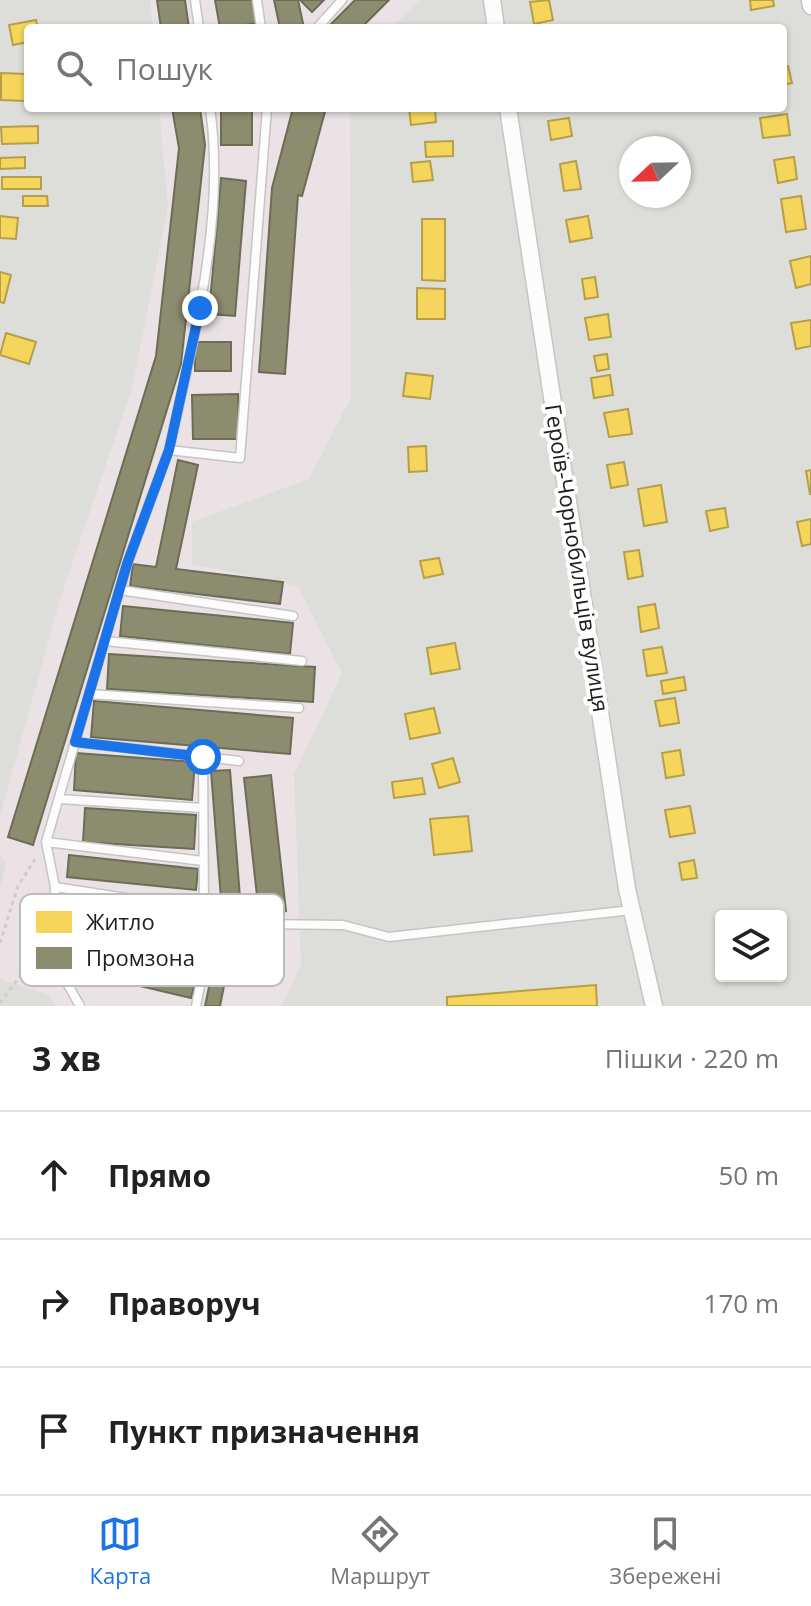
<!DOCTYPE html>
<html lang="uk">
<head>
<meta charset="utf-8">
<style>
  body { margin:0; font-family:"Open Sans",sans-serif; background:#f6f6f6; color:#222 }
  .controls { position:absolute; right:24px; bottom:24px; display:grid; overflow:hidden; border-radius:8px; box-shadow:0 2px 6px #0004 }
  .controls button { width:72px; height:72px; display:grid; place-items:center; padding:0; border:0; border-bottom:2px solid #e0e0e0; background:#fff; color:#222; font:40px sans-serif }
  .compass { position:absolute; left:619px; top:136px; width:72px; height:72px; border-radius:50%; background:#fff; box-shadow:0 2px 6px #0004; rotate:248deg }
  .stop { position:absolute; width:24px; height:24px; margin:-18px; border:6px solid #1a73e8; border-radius:50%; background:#fff }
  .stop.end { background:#1a73e8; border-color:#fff; box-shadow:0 2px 8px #0008 }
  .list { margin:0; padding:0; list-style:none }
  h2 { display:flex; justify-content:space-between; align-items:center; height:104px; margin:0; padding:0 32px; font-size:34px }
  h2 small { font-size:26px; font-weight:400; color:#767676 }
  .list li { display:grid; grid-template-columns:52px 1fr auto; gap:24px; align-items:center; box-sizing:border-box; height:128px; padding:0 32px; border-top:2px solid #e0e0e0 }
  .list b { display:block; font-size:30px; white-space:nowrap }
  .list em { font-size:26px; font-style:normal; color:#767676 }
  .icon { flex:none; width:44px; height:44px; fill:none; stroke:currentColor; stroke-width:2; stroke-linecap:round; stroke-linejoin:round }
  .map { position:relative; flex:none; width:811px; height:1006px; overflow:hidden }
  .search { position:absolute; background:#fff; box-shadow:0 2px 6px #0004; left:24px; right:24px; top:24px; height:88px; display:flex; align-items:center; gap:20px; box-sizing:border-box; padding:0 28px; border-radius:8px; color:#767676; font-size:30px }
  .sheet { height:488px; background:#fff }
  nav { display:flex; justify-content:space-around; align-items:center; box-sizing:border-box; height:112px; border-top:2px solid #e0e0e0; background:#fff; font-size:22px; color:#767676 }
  nav a { display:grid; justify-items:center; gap:4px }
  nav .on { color:#1a73e8 }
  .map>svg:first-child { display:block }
  .residential { fill:#ddddda; fill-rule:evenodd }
  .industrial { fill:#ebe2e5 }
  .homes { fill:#f6d55c; stroke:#b69f4a; stroke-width:2 }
  .industry { fill:#8c8c6e; stroke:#6c6c57; stroke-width:2 }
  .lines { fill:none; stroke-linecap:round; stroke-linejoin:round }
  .lane-casing { stroke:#c5c5c3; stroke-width:11 }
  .street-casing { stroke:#c5c5c3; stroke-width:19 }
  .path { stroke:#d3cbc6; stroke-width:3; stroke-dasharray:4 4; stroke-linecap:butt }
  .lane { stroke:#fcfcfc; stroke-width:8 }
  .street { stroke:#fcfcfc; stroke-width:16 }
  .route { stroke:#1a73e8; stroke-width:10 }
  .labels { text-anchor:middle; stroke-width:8; stroke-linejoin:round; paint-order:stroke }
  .street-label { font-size:22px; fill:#202020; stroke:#fff }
  .key { fill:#fff; stroke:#bcbcbc; stroke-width:2 }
  .key-label { font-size:22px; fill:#202020 }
</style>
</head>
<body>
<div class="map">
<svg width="811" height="1006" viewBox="0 0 811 1006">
  <rect width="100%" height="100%" fill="#eeeee9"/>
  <path class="residential" d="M0,0H811V1006H0ZM28,28H783V108H28ZM631,148H679V196H631ZM721,916H781V976H721Z"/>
  <path class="industrial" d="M150,0H421L391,28H153Z
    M159,108H350L351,398L309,479L192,522V564L298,586L342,673L294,775L301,964L282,1006H56L49,995L0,979V887L6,865L0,854V816L60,599L132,388L168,206Z"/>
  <path class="homes" d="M549,0L553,20L534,24L530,2Z
    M750,0H773L774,6L751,10Z
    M36,20L38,28H28V42L13,45L9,25Z
    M788,66L792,83L783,85V68Z
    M1,73L26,74L25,101L1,100Z
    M409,108H435L436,122L411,125Z
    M787,114L790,135L763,138L760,118Z
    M569,118L572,136L551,140L548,121Z
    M38,126V143L2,144L1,127Z
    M453,141V156L426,157L425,142Z
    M25,157V168L0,169V158Z
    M794,157L797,179L778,183L774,160Z
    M430,161L433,180L413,182L411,163Z
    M576,161L581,189L564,191L560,164Z
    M2,177H41V189H2Z
    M23,196H47L48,206H23Z
    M801,196L806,229L786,232L781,199Z
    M0,216L18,218L16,239L0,238Z
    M588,216L592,238L570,242L566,220Z
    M422,219H445V281L422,280Z
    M811,256V284L796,288L790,261Z
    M0,272L11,275L4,303L0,302Z
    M595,277L598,297L585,299L582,279Z
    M417,288L445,289V319H417Z
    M608,314L611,337L589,340L585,318Z
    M811,320V346L796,349L791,323Z
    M6,333L36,342L29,364L0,355Z
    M607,354L609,369L597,371L594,356Z
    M406,373L433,376L430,399L403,396Z
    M610,375L613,395L594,398L591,378Z
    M628,409L632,434L609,437L604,413Z
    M426,446L427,471L409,472L408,447Z
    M624,462L628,485L611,488L607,465Z
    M811,470V494H810L806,471Z
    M661,485L667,522L644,526L638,489Z
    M725,508L728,527L710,531L706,511Z
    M811,519V544L802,546L797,522Z
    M639,550L643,576L628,579L624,552Z
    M439,558L443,574L424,578L420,561Z
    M655,604L659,628L641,632L638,607Z
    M455,643L460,669L431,674L427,648Z
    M662,647L667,673L647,676L643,650Z
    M684,677L686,690L663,694L661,681Z
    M675,698L679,723L660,726L655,701Z
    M434,708L440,733L410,739L405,714Z
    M680,750L684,775L666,778L662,753Z
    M453,758L460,782L439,788L432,764Z
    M422,778L425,794L394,798L392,782Z
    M690,806L695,833L670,837L665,810Z
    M468,816L472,851L434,855L430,819Z
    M694,860L697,878L682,880L679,863Z
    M596,985L597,1006H447V997Z"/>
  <path class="industry" d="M157,0H185L189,28H161Z
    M215,0H256L261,23L220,28Z
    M274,0H298L304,28H280Z
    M300,0H324L312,12Z
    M355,0H389L361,28H327Z
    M172,108H200L205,145L181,364L33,845L8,837L156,356L179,148Z
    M221,108H252V145H221Z
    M293,108H326L302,196L298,195L285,374L259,372L272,188Z
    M221,178L246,181L235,316L209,314Z
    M195,342H231V371H195Z
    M238,394L239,439H193L192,395Z
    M178,460L198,465L176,569L283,582L280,604L130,586L133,564L156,567Z
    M123,606L293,623L290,654L120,636Z
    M109,654L315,667L313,702L107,689Z
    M94,701L293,718L290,754L91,737Z
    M76,753L195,762L192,800L74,790Z
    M230,770L240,897L221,899L211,771Z
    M271,775L286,911L259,914L244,778Z
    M85,808L196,815L194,849L83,842Z
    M69,855L198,869L196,890L67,877Z
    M92,899L236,926L220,1006H205L218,944L88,920Z
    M73,929L201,960L191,998L64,968Z"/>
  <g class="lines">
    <defs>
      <path id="lane" d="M195,0L199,28
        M257,0L261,28
        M317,28L342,0
        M169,450C193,341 226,219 210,108
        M120,590L293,616
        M105,641L302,661
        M89,694L299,708
        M75,742L239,761
        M203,757L204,910
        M59,799L203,808
        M46,842L203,861
        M55,887L204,910L262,924L343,925L389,937L632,910
        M35,956L54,922L55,887L46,842L127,564L169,450L240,458L267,108
        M80,1006L59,969L54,922L207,952L196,1006"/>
      <path id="street" d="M492,0L496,28
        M810,0L811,6
        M508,108L627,889L654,1006"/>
    </defs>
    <use href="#lane" class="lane-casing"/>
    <use href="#street" class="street-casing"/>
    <path class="path" d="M0,943L18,886L35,859
      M0,1003L29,964"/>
    <use href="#lane" class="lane"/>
    <use href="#street" class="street"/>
  </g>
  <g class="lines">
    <path class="route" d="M200,308L169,450L127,564L75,742L203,757"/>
  </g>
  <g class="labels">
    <g class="street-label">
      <text transform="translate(577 558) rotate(81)" y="8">Героїв-Чорнобильців вулиця</text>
    </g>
  </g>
  <rect x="20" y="894" width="264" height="92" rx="12" class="key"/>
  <rect x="36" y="911" width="36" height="22" fill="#f6d55c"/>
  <rect x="36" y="947" width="36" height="22" fill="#8c8c6e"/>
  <g class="key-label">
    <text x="86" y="930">Житло</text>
    <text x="86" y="966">Промзона</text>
  </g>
</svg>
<div class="controls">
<button><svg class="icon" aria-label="layers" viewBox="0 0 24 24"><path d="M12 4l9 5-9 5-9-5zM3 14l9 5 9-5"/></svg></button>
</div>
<svg class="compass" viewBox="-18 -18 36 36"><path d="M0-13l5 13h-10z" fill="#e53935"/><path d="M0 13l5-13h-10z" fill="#767676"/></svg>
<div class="stop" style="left:203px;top:757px"></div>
<div class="stop end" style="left:200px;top:308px"></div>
<div class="search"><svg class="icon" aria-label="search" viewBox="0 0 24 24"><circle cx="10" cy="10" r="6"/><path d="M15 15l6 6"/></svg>Пошук</div>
</div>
<section class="sheet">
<h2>3 хв<small>Пішки · 220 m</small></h2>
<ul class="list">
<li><svg class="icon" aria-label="ahead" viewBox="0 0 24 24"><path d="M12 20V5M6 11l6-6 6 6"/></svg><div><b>Прямо</b></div><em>50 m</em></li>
<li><svg class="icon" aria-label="right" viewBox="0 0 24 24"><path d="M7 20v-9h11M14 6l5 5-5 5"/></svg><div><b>Праворуч</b></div><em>170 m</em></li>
<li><svg class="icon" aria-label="arrive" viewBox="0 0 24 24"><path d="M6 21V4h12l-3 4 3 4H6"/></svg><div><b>Пункт призначення</b></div></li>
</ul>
</section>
<nav>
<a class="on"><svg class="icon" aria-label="map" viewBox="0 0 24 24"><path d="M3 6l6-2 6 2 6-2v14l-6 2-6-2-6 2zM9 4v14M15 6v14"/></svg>Карта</a>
<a><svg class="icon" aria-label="directions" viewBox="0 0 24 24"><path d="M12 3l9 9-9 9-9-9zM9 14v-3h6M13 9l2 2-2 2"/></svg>Маршрут</a>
<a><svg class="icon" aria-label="saved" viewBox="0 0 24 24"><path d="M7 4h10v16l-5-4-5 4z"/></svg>Збережені</a>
</nav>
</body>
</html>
